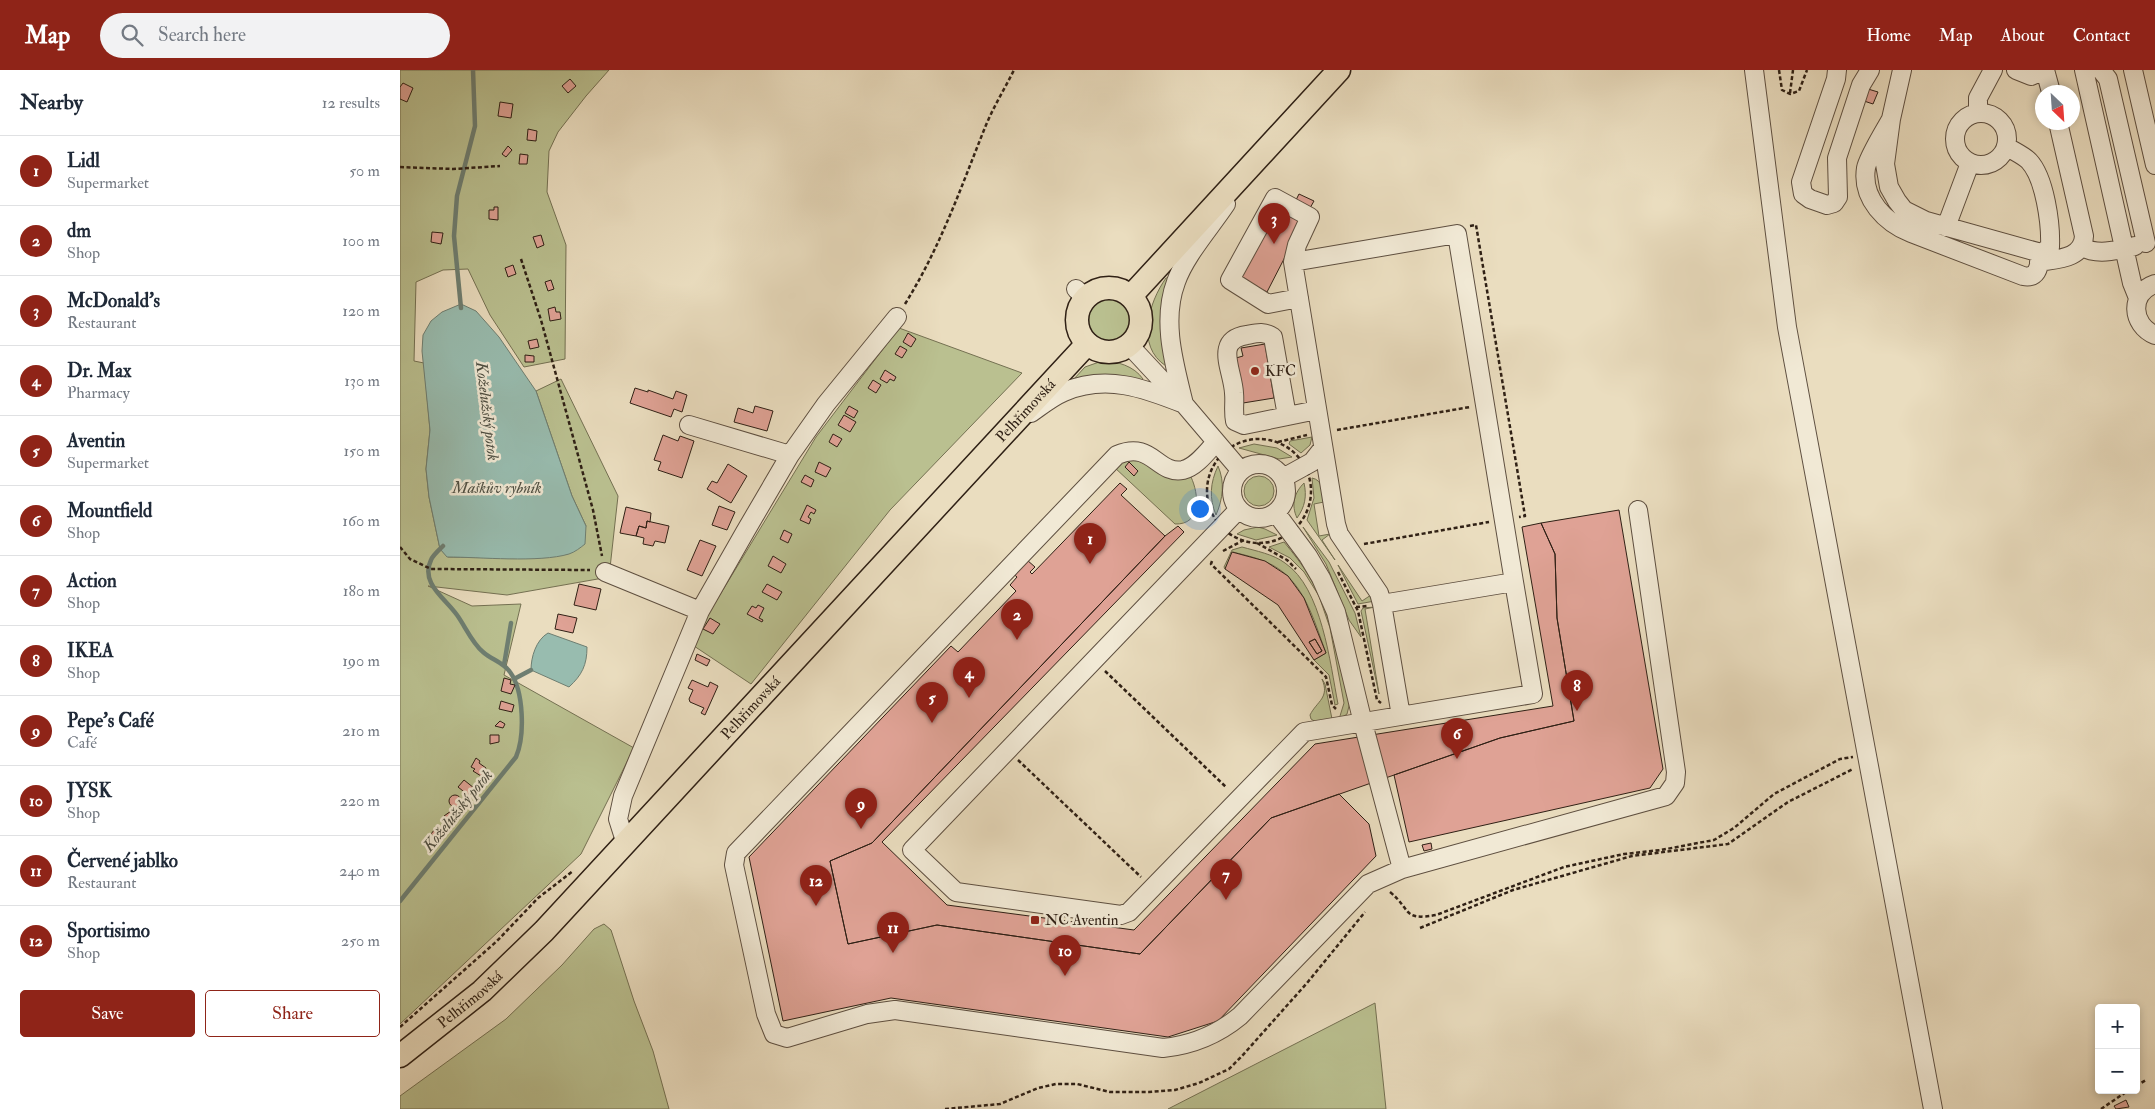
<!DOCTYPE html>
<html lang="en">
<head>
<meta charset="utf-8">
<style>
  body { margin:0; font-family:"IM FELL Double Pica",serif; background:#f2f2f3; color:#1f2937 }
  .controls { position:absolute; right:15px; bottom:15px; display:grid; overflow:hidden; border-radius:5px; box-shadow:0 2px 8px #0003 }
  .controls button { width:45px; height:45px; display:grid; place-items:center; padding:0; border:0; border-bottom:1px solid #e0e1e3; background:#fff; color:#1f2937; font:25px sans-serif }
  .compass { position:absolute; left:1635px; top:15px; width:45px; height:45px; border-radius:50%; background:#fff; box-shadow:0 2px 8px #0003; rotate:155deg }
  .you { position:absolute; left:799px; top:438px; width:18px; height:18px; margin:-12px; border:4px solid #fff; border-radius:50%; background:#1a73e8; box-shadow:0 0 0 8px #1a73e833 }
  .badge { display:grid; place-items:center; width:32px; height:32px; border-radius:50%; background:#8f2418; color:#fff; font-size:16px; font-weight:700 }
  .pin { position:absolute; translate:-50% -41px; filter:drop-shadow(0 1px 2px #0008) }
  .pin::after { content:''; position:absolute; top:26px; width:18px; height:15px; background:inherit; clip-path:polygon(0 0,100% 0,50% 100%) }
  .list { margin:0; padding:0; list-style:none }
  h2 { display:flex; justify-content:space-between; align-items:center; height:65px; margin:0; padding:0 20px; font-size:21px }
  h2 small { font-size:16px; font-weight:400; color:#747a83 }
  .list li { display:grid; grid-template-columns:32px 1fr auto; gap:15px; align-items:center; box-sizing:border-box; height:70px; padding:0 20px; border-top:1px solid #e0e1e3 }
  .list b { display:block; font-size:19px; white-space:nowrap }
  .list p { margin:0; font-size:16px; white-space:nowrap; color:#747a83 }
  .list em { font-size:16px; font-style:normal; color:#747a83 }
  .actions { display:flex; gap:10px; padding:15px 20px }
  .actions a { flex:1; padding:11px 0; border:1px solid #8f2418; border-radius:5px; text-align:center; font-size:18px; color:#8f2418 }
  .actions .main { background:#8f2418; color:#fff }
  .icon { flex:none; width:28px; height:28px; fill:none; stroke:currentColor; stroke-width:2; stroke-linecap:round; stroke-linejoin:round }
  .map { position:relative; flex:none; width:1755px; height:1039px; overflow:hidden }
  header { display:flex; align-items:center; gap:30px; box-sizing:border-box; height:70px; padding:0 25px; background:#8f2418; color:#fff }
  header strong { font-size:24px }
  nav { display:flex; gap:28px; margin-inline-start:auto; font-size:18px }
  .search { width:350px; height:45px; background:#f2f2f3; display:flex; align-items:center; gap:12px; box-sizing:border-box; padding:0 18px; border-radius:28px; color:#747a83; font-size:19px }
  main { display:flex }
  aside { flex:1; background:#fff }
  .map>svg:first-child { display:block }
  .green { fill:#bac090; stroke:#747052 }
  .water { fill:#98bcaf; stroke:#6e7e71 }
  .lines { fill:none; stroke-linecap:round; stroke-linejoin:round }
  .stream { stroke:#6e7e71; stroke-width:4.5 }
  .building { fill:#dfa295; stroke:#2f2015; fill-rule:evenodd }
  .minor-casing { stroke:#5e4f40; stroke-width:20 }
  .major-casing { stroke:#2f2015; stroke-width:25 }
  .path { stroke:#2f2015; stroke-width:2.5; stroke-dasharray:4 2.5; stroke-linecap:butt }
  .minor { stroke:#f1e9d5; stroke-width:18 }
  .major { stroke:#eaddbf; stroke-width:22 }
  .poi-dot { fill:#8f2418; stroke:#f1e9d5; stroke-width:2 }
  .labels { text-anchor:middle; stroke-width:5; stroke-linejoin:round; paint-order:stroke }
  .poi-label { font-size:15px; fill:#2f2015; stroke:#f1e9d5; text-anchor:start }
  .street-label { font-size:15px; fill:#2f2015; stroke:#f1e9d5 }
  .water-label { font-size:16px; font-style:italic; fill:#4e4f43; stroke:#f1e9d5 }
</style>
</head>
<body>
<header>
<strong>Map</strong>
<div class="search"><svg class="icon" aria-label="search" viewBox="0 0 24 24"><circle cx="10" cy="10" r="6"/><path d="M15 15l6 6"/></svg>Search here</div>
<nav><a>Home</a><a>Map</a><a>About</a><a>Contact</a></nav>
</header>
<main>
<aside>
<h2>Nearby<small>12 results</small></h2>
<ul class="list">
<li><span class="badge">1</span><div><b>Lidl</b><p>Supermarket</p></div><em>50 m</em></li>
<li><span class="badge">2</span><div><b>dm</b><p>Shop</p></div><em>100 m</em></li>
<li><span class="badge">3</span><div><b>McDonald's</b><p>Restaurant</p></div><em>120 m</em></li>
<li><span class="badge">4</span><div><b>Dr. Max</b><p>Pharmacy</p></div><em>130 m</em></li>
<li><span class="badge">5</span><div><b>Aventin</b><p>Supermarket</p></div><em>150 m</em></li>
<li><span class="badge">6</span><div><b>Mountfield</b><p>Shop</p></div><em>160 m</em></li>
<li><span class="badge">7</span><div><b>Action</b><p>Shop</p></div><em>180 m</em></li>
<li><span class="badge">8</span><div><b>IKEA</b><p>Shop</p></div><em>190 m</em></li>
<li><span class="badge">9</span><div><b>Pepe's Café</b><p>Café</p></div><em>210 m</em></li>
<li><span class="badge">10</span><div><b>JYSK</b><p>Shop</p></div><em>220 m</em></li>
<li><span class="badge">11</span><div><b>Červené jablko</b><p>Restaurant</p></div><em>240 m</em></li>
<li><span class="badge">12</span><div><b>Sportisimo</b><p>Shop</p></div><em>250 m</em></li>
</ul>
<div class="actions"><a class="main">Save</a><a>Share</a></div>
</aside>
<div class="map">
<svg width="1755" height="1039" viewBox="0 0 1755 1039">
  <rect width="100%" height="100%" fill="#eaddbf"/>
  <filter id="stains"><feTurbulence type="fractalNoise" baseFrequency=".004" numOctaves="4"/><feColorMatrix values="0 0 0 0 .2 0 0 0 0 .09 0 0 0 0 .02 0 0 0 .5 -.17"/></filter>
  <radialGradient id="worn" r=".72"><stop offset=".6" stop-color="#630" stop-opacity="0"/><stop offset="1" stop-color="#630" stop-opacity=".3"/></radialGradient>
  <path class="green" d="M0,0H209L186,26L158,62L149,81L147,122L166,175L165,289L124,297L90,245L68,199L43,200L16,212L14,291L24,293L30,360L26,399L29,427L40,479L48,487L122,488L168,484L186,456L172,426L136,321L161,309L218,426L209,507L107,525L28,516L72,536L121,534L104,605L234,678L181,784L0,954Z
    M766,208H769L766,296C735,276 749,232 766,208Z
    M687 250a22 22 0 1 1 44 0a22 22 0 1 1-44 0Z
    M499,258L622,303L490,440L351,614L294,576L310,541L416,367Z
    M702,291C717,291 734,296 743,309L741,310H673L685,297Z
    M912,367L910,375L901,383L889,374L890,371Z
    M854,374L877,378L892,387L879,389L839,378Z
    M733,389L783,408L791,407C799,424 802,455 775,454L714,397L719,393Z
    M818,396C825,412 823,429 816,445C809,428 810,413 818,396Z
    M844 421a15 15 0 1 1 30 0a15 15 0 1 1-30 0Z
    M912,408C923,410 923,422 924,432L914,434L919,466L930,464L922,470L935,490L907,450L914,428Z
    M904,413C907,426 905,437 897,448C891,435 894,423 904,413Z
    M858,457L865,459L877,465L856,470L837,464L844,460Z
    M903,457L929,492L955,543L961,567L949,550L926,494Z
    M884,472C893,483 902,494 909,506C932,545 939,589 950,632L947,644L941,648L940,646L944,633L930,558L919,526L904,502L890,488L869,477Z
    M842,477C856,481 873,484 885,493C922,518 930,593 938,634L935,635L929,605L914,590L926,583C913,548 903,507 866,492C855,487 844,485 833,482L825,499L824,497L832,480Z
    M938,495L962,531L971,525L975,531L958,534Z
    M975,537L965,539L979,624L961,541L963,538Z
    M922,609L925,614L932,649L916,652L911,649L910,645C917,631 930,628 922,609Z
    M204,854L211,860L234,931L253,981L269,1039H0V1026L106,949L162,895L194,859Z
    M975,933L986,1039H768Z"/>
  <path class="water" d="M61,234L76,241L99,267L136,321L172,426L186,456L185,474C180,478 175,482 169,484C139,493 80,487 47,487L40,479L29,427L26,399L30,360L22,281L23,265L31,251L42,242Z
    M148,563L187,577C187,595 182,605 169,617L131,600C131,587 136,570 148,563Z"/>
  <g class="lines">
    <path class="stream" d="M61,238L54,166L57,126L75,56L73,0
      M104,595L111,553
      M114,609L131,600
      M0,831L116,687C125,666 124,621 110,602C103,592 92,590 83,582C72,573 65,556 57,545C45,528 20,513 31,490C33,485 39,480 43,476"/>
  </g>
  <path class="building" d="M170,9L176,16L168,23L162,16Z
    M3,13L13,18L7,32L0,29V17Z
    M1468,19L1478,22L1473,34L1464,31Z
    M100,32L113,34L111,48L98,46Z
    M128,59L137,61L136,71L127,70Z
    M108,76L112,80L106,87L102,84Z
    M120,84L128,85L127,94H119Z
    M899,124L914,131L910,138L896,130Z
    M94,137H98V150L89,149V140H94Z
    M876,138L903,152L867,222L839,208Z
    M32,162L43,163L41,174L31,172Z
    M141,165L144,175L137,178L133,167Z
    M113,195L116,204L108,207L105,198Z
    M151,210L154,219L148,221L145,212Z
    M155,237L156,242H160L161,249L150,251L148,239Z
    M508,263L516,269L511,277L503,272Z
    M137,269L139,277L130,279L128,271Z
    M865,274L874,328L843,333L836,288L843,286L841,278Z
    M500,276L507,280L502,288L495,284Z
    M125,285L134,286V292H125Z
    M485,300L496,307L494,311L490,309L487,313L480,309Z
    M473,310L481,315L476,323L468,318Z
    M235,318L248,322V320L273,329L276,321L287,325L282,342L274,339L271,347L230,333Z
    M355,336L373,341L367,361L334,352L338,338L353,343Z
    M449,336L458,341L454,348L445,343Z
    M444,345L456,352L450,362L438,355Z
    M433,364L442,369L437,377L429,372Z
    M263,365L278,371L280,366L294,371L282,408L258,400L261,392L254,390Z
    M419,392L431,398L426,407L415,402Z
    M729,392L738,401L734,406L725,397Z
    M328,394L347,406L331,433L307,419L312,411L317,413Z
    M405,405L414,410L411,417L401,412Z
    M720,413L727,419L721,425L765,466L472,773L430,791L448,874L537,855L740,884L871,748L939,724L969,754L976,786L818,951L768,967L491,928L383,951L349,787L551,576L558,582L616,521L610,515L617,507L609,500L627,490L635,497L630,502L632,504Z
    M407,435L416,440L414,444L411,442L408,447L411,449L409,454L400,450Z
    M319,436L335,442L327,460L312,455Z
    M226,437L251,443L250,452L247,451L246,458L239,456L236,466L220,463Z
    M1219,440L1263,699L1250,718L1009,772L994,705L1100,668L1174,651L1157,548L1155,484L1141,453Z
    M247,451L269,456L265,473L255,471L253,476L243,474L244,468L236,466L239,456L246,458Z
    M1141,453L1155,484L1157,548L1174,651L1100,668L871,748L740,884L537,855L448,874L430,791L472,773L765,466L778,456L784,462L482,772L547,835L734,860L915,674L1153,636L1122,457Z
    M384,460L392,464L388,473L380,469Z
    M300,470L316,476L302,506L287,500Z
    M832,482L865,491L888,506L904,528L926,583L914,590L878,535L825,499ZM915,569L922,581L917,584L909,572Z
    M373,486L386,494L381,503L368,496Z
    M179,514L201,519L196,540L174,535Z
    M367,514L382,522L377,530L362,522Z
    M358,535L364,538L359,548L363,550L362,552L347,544L352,536L356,538Z
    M158,544L177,548L173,563L155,559Z
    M310,548L320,554L313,564L303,559Z
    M915,569L922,581L917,584L909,572Z
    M297,584L310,590L307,596L295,590Z
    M104,608L111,610L110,614L115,615L111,624L101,621Z
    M292,610L308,617L310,612L318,616L305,645L301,643L304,638L290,632L289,629L293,620L288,618Z
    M101,631L114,635L112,642L99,639Z
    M100,651L105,654L103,658L95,656Z
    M90,665H99V672L90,674Z
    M76,688L80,691L79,693L86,698L81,706L73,701L75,699L71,697Z
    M64,710L74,718L68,725L58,717Z
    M49 731a6 6 0 1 1 12 0a6 6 0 1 1-12 0Z
    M51,741L56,746L50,752L44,746Z
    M38,755L44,761L37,769L31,764Z
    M1031,773L1032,779L1024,781L1022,775Z
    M1726,1030L1729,1037L1716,1039L1714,1036Z"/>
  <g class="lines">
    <defs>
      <path id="minor" d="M1354,0L1387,257L1533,1039
        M1437,0L1436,9L1401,112L1403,124L1410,129L1427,135L1434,133L1438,127L1437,88L1461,15L1470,0
        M1616,0L1631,6L1645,0
        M1645,0L1651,22
        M1684,0L1732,213L1738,228
        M1701,0L1708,9L1746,173
        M1733,0L1755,95
        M1555 69a26 26 0 1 1 52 0a26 26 0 1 1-52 0Z
        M1578,43V28L1593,0
        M1491,49C1485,60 1468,87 1466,98C1461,129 1486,153 1511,163L1623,206C1639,209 1639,195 1641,183L1526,151L1504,140L1497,131L1489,117L1485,94L1491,49L1502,0
        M1606,76C1613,81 1623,85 1629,91C1645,108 1651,154 1650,177L1641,183
        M1546,157L1570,93
        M1682,177C1698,186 1718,180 1735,176
        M893,192L897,175L910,147L875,128L830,210L868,234L899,228
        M1639,192C1657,189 1683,189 1684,166L1658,52
        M1755,214C1729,223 1731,255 1755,265
        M676,219L686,228
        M729,275L784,334L841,401
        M784,334C775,296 761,252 776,212C785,186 810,158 826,134
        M631,343C641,336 652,327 664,322C706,304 744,318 784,334
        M887,346L873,267C864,261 857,263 847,265C813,270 833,300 834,323C835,333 833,341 835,351L844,355L917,340
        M289,355L390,385
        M816,372C807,382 796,397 783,400C757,405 752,370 717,385L336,783L334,795L366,944L374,964L387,968L467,944L495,940L763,978C793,975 817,965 840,946L968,814L1002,799L1266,726L1275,713L1276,702L1238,440
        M832 421a27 27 0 1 1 54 0a27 27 0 1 1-54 0Z
        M883,408L912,392L923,378
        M839,439L512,780L556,822L721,845L729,842L904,662L1133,624L1114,512L982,534L1001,646
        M876,443L908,486L921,508L936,542L963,653L1002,799
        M205,502L300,541
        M982,534L979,523L939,464L936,454L893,192L1057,164L1114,512
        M226,774L218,749L223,726L300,541L345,462L390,385L426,334L497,247"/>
      <g id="major">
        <circle cx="709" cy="250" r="32"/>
        <path d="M731,226L939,0"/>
        <path id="s1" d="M0,986L82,921L144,861L687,274"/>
      </g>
    </defs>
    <use href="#minor" class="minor-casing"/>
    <use href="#major" class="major-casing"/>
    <path class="path" d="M1379,0L1382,20L1390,24L1399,21L1407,0
      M1390,23L1393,0
      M0,97L53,99L100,96
      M1070,156L1076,155L1125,446L1119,447
      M121,189L141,250L193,440L202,486
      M505,234C541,176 561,117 586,55C594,36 605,18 614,0
      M937,360L1070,337
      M807 421a52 52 0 1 1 104 0a52 52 0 1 1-104 0Z
      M878,372L907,365
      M857,473L887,490L896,499
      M964,474L1089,452
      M0,477L10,489L31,499L190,500
      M823,481L844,470
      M812,491L811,494L926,607L932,635L936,639
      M938,502L958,541L977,630L981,633
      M956,537L967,536
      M705,601L827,718
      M618,690L741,807
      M990,822C1012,840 1002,851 1036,845L1164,797L1224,784L1261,780L1314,770L1334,758L1374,724L1440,689L1453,687
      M1020,858L1113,820L1232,786L1328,774L1388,732L1453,699
      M0,957L97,871L138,828L173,801
      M1736,1016L1746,1010
      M545,1039L600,1034L638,1018L656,1014H677L710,1022H749L775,1020L799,1013L829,999L842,986L907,913L965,842
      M1701,1039L1729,1020"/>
    <use href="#minor" class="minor"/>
    <use href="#major" class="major"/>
  </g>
  <g class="poi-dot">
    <circle cx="855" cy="301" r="5"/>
    <rect x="630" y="845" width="10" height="10" rx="2.5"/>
  </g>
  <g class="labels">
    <g class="poi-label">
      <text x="865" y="306">KFC</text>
      <text x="645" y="855">NC Aventin</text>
    </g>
    <g class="street-label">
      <text dy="5" stroke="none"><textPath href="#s1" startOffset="900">Pelhřimovská</textPath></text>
      <text dy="5" stroke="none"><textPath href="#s1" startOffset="495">Pelhřimovská</textPath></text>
      <text dy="5" stroke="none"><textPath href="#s1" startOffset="90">Pelhřimovská</textPath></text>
    </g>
    <g class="water-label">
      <text transform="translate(88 341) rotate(83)" y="6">Koželužský potok</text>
      <text x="97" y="423">Maškův rybník</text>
      <text transform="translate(57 740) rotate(-51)" y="6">Koželužský potok</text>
    </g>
  </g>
  <rect width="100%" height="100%" filter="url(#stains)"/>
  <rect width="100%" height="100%" fill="url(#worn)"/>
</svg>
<div class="controls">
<button>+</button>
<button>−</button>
</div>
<svg class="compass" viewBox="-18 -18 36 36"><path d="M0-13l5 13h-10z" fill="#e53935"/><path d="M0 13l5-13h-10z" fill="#747a83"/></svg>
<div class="you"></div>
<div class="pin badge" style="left:690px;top:494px">1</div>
<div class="pin badge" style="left:617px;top:570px">2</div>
<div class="pin badge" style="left:874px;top:174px">3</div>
<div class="pin badge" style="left:569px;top:628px">4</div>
<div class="pin badge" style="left:532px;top:653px">5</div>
<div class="pin badge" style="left:1057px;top:689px">6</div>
<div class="pin badge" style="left:826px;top:830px">7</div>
<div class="pin badge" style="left:1177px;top:641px">8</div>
<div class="pin badge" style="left:461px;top:759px">9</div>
<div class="pin badge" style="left:665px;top:906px">10</div>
<div class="pin badge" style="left:493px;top:883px">11</div>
<div class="pin badge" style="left:416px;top:836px">12</div>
</div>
</main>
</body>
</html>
